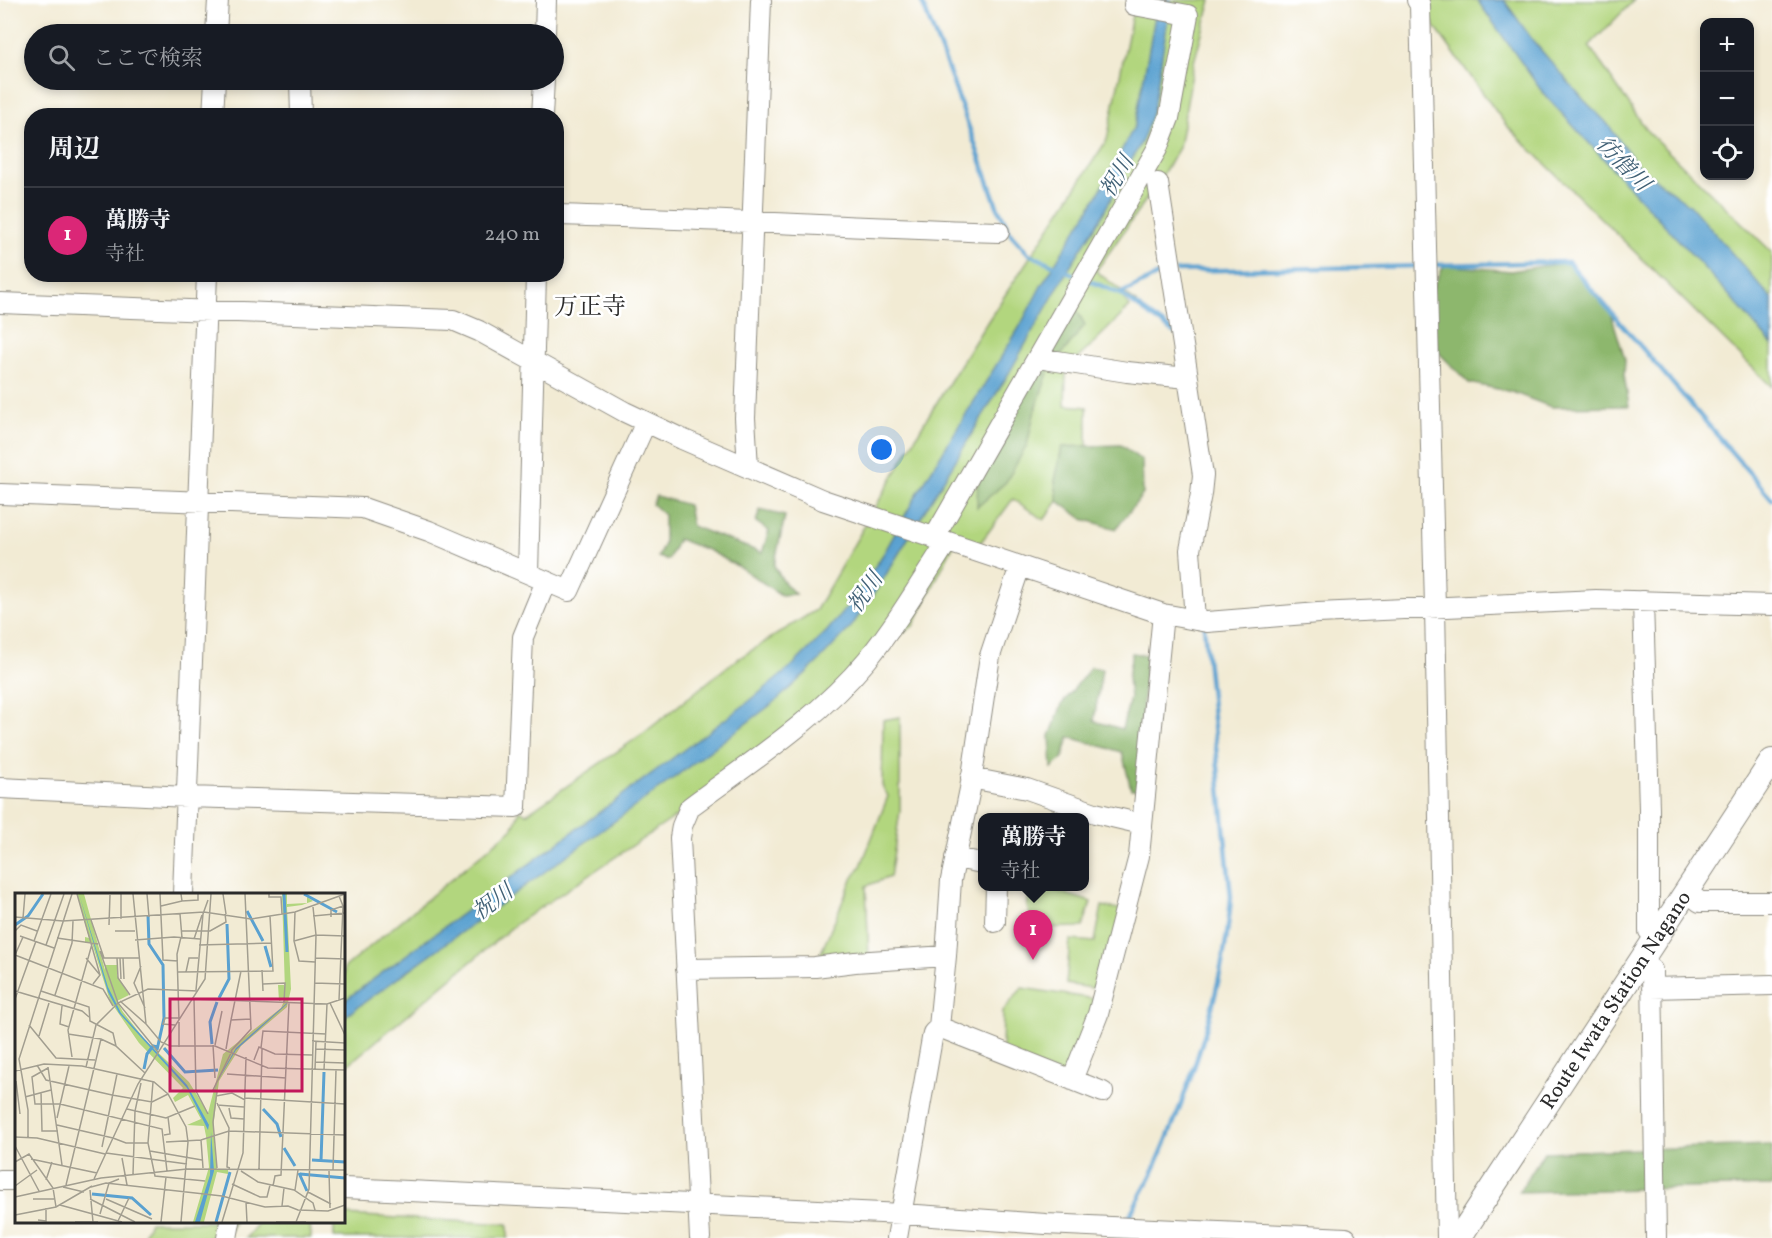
<!DOCTYPE html>
<html lang="ja">
<head>
<meta charset="utf-8">
<style>
  body { margin:0; font-family:Vollkorn,"Noto Serif JP",serif; background:#20242c; color:#f1f3f6 }
  .controls { position:absolute; right:18px; top:18px; display:grid; overflow:hidden; border-radius:12px; box-shadow:0 3px 9px #0003 }
  .controls button { width:54px; height:54px; display:grid; place-items:center; padding:0; border:0; border-bottom:2px solid #363941; background:#171b24; color:#f1f3f6; font:30px sans-serif }
  .you { position:absolute; left:882px; top:450px; width:21px; height:21px; margin:-15px; border:4px solid #fff; border-radius:50%; background:#1a73e8; box-shadow:0 0 0 9px #1a73e833 }
  .badge { display:grid; place-items:center; width:39px; height:39px; border-radius:50%; background:#db2777; color:#fff; font-size:20px; font-weight:700 }
  .pin { position:absolute; translate:-50% -50px; filter:drop-shadow(0 2px 3px #0008) }
  .pin::after { content:''; position:absolute; top:32px; width:21px; height:18px; background:inherit; clip-path:polygon(0 0,100% 0,50% 100%) }
  .popup { position:absolute; left:978px; top:813px; width:111px; height:78px; box-sizing:border-box; display:grid; place-content:center; border-radius:12px; background:#171b24; filter:drop-shadow(0 2px 4px #0005); font-size:20px; white-space:nowrap; color:#9ea1a6 }
  .popup b { font-size:22px; color:#f1f3f6 }
  .popup::after { content:''; position:absolute; left:50%; top:100%; margin-left:-12px; border:12px solid transparent; border-top-color:#171b24 }
  .list { margin:0; padding:0; list-style:none }
  h2 { display:flex; justify-content:space-between; align-items:center; height:78px; margin:0; padding:0 24px; font-size:26px }
  h2 small { font-size:20px; font-weight:400; color:#9ea1a6 }
  .list li { display:grid; grid-template-columns:39px 1fr auto; gap:18px; align-items:center; box-sizing:border-box; height:96px; padding:0 24px; border-top:2px solid #363941 }
  .list b { display:block; font-size:22px; white-space:nowrap }
  .list p { margin:0; font-size:20px; white-space:nowrap; color:#9ea1a6 }
  .list em { font-size:20px; font-style:normal; color:#9ea1a6 }
  .icon { flex:none; width:33px; height:33px; fill:none; stroke:currentColor; stroke-width:2; stroke-linecap:round; stroke-linejoin:round }
  .map { position:relative; flex:none; width:1772px; height:1238px; overflow:hidden }
  .search { position:absolute; background:#171b24; box-shadow:0 3px 9px #0003; left:24px; top:24px; width:540px; height:66px; display:flex; align-items:center; gap:15px; box-sizing:border-box; padding:0 21px; border-radius:33px; color:#9ea1a6; font-size:22px }
  .panel { position:absolute; background:#171b24; box-shadow:0 3px 9px #0003; left:24px; top:108px; width:540px; height:174px; border-radius:24px }
  .map>svg:first-child { display:block }
  .green { fill:#b2d67e; stroke:#6e8054; stroke-width:1.5 }
  .forest { fill:#8db76d; stroke:#5c714c; stroke-width:1.5 }
  .water { fill:#5aa1d0; stroke:#42667e; stroke-width:1.5 }
  .lines { fill:none; stroke-linecap:round; stroke-linejoin:round }
  .stream { stroke:#5aa1d0; stroke-width:4.5 }
  .minor-casing { stroke:#8e8b80; stroke-width:22 }
  .major-casing { stroke:#8e8b80; stroke-width:26 }
  .minor { stroke:#fff; stroke-width:20 }
  .major { stroke:#fff; stroke-width:24 }
  .labels { text-anchor:middle; stroke-width:5; stroke-linejoin:round; paint-order:stroke }
  .street-label { font-size:21px; fill:#2b2b2b; stroke:#fff }
  .water-label { font-size:22px; font-style:italic; fill:#406075; stroke:#fff }
  .quarter-label { font-size:24px; fill:#2b2b2b; stroke:#fff }
  .inset-river { fill:none; stroke:#5aa1d0; stroke-width:3 }
  .inset-road { fill:none; stroke:#a29e90; stroke-width:1.5 }
  .view { fill:#c2185b; fill-opacity:0.15; stroke:#c2185b; stroke-width:3 }
  .inset-edge { fill:none; stroke:#2b2b2b; stroke-width:3 }
</style>
</head>
<body>
<div class="map">
<svg width="1772" height="1238" viewBox="0 0 1772 1238">
  <rect width="100%" height="100%" fill="#fff"/>
  <filter id="ink" filterUnits="userSpaceOnUse"><feTurbulence type="fractalNoise" baseFrequency=".0167" numOctaves="2"/><feDisplacementMap in="SourceGraphic" scale="12" xChannelSelector="R" yChannelSelector="G"/><feConvolveMatrix kernelMatrix="1 2 1 2 8 2 1 2 1" color-interpolation-filters="sRGB"/></filter>
  <filter id="wash" filterUnits="userSpaceOnUse"><feTurbulence type="fractalNoise" baseFrequency=".008" numOctaves="4" result="noise"/><feDisplacementMap in="SourceGraphic" scale="24" xChannelSelector="R" yChannelSelector="G"/><feGaussianBlur stdDeviation="1.35" result="paint"/><feColorMatrix in="noise" values="0 0 0 0 0 0 0 0 0 0 0 0 0 0 0 0 0 1.4 0 .05"/><feComposite in="paint" operator="in"/></filter>
  <g filter="url(#wash)">
    <rect width="100%" height="100%" fill="#f2ebd4"/>
    <path class="green" d="M1135,0H1211L1194,62L1179,148L1155,187L1096,271L1137,303L1121,295L1130,307L1066,370L1065,405L1087,407V446L1062,447L1055,481L1058,501L1044,520L1013,499L978,546L954,544L913,626L867,660L690,807L516,924L344,1068V968L513,828L520,810L526,814L644,733L733,662L816,610L924,423L982,330L1107,140Z
      M1420,0H1634L1589,46L1648,132L1772,252V387L1506,125L1435,27Z
      M900,717V811L890,877L866,886L869,961L815,967L852,879L861,866L888,796L882,786L883,720Z
      M1031,887H1045L1091,902L1083,927L1034,928L1027,906Z
      M1102,906L1125,910L1105,990L1066,984L1070,940L1095,942Z
      M1022,988L1102,1000L1072,1080L1002,1052L1003,1011Z
      M344,1215L508,1224V1238H334V1222H344Z
      M150,1222H234L227,1238H145V1232Z
      M259,1222H310L311,1238H246Z"/>
    <path class="forest" d="M1568,262L1610,310L1625,360L1624,375L1629,406L1551,407L1512,392L1469,383L1438,352L1427,299L1444,265L1511,271Z
      M1071,300L1085,325L1049,370L1034,414L1027,445L1006,482L977,507L978,476Z
      M1121,445L1142,461L1143,494L1116,529L1083,519L1058,501L1055,481L1062,447Z
      M656,496L688,505L692,526L762,553L769,531L756,522L760,510L785,516L774,566L783,581L795,594L781,595L741,568L710,551L678,539L668,560L658,557L664,544V515L652,504Z
      M1132,653L1146,655L1137,789H1131L1122,752L1069,737L1063,758L1052,768L1050,736L1062,704L1091,667L1102,669L1094,721L1122,729L1130,698L1128,677Z
      M1772,1145V1186L1519,1192L1544,1152Z"/>
    <path class="water" d="M1158,0H1171L1153,110L1143,139L1100,219L1069,268L1009,373L879,586L851,627L815,665L776,701L655,792L344,1017V1001L747,703L790,668L827,631L851,602L884,553L917,494L1019,328L1041,286L1096,198L1135,125Z
      M1477,0H1504L1534,42L1584,100L1606,122L1639,167L1690,205L1772,299V345L1727,293L1543,93Z"/>
    <g class="lines">
      <path class="stream" d="M921,0L947,66L997,206L1011,234L1029,254L1077,276
        M1432,265L1568,262L1772,499
        M1177,271L1420,266
        M1088,280L1120,294L1175,333
        M1120,294L1166,271
        M1127,1222C1135,1202 1148,1185 1156,1165C1193,1081 1224,989 1231,897L1204,627"/>
    </g>
  </g>
  <g filter="url(#ink)">
    <g class="lines">
      <defs>
        <path id="minor" d="M1417,0L1420,5L1435,607L1447,1238
          M216,34L218,0
          M545,34L546,0
          M300,80L301,116
          M213,116L215,80
          M542,116L544,80
          M1158,183L1203,475L1201,494L1190,550L1195,620
          M556,215C704,219 851,227 999,232
          M0,303L453,320L479,331L625,412L682,439L823,500L1163,614L1207,622L1318,613L1596,600L1772,605
          M1038,358L1127,372L1188,378
          M748,467L745,418L761,0
          M0,494L363,508L429,531L569,591L646,422
          M934,538L1157,149L1169,118L1188,15L1134,5L1135,0
          M528,573L536,274
          M1643,601L1649,809V931L1657,936
          M971,778L1027,789L1095,813L1142,824
          M0,788L187,797L516,807L523,637L546,581
          M955,858L982,863
          M1687,892L1700,902H1772
          M183,894L207,274
          M995,922L996,886
          M1641,961L1652,970L1656,1238
          M686,969L815,967L855,962L946,956L951,880L970,789L990,656L1020,566
          M1652,988L1772,985
          M939,1027L1103,1092
          M1072,1080L1098,1014L1139,856L1163,614
          M0,1180H16
          M344,1188L903,1214L1046,1224L1346,1238
          M227,1238L230,1222
          M700,1238L680,838L682,826L690,807C751,762 818,719 867,660C897,623 921,582 947,542
          M897,1238L933,1033L939,1027L946,956"/>
        <g id="major">
          <path id="s1" d="M1459,1238L1772,761"/>
        </g>
      </defs>
      <use href="#minor" class="minor-casing"/>
      <use href="#major" class="major-casing"/>
      <use href="#minor" class="minor"/>
      <use href="#major" class="major"/>
    </g>
  </g>
  <g class="labels">
    <g class="street-label">
      <text dy="7" stroke="none"><textPath href="#s1" startOffset="285">Route Iwata Station Nagano</textPath></text>
    </g>
    <g class="water-label">
      <text transform="translate(1624 163) rotate(46)" y="8">彷僧川</text>
      <text transform="translate(1116 176) rotate(-59)" y="8">祝川</text>
      <text transform="translate(864 592) rotate(-55)" y="8">祝川</text>
      <text transform="translate(492 901) rotate(-37)" y="8">祝川</text>
    </g>
    <g class="quarter-label">
      <text x="590" y="314">万正寺</text>
    </g>
  </g>
  <g transform="translate(15 893)">
    <rect width="330" height="330" fill="#f2ebd4"/>
    <path d="M62,1H69L90,77V72H102V82L114,102L102,108L108,119L130,147L174,189L193,220L208,161L266,115L270,106L264,108L263,92H269L270,98L267,1H272V11L292,10V4L298,8L287,12L272,14L276,96L272,114L226,153L204,188L198,235L202,277H213V281L202,279L189,329H178L194,274L191,243L189,233L172,232L186,226L173,202L160,209L158,205L168,195L124,150L95,108L77,50H70V44L74,45Z" fill="#b2d67e"/>
    <path d="M64,1L93,94L106,120L172,192L194,232L202,188L221,155L272,110V56V111L221,157L202,189L193,237L172,195L104,120L93,99ZM196,239L199,278L185,329H180L195,282Z" fill="#5aa1d0"/>
    <path class="inset-river" d="M269,1L272,59M289,1L322,19M232,18L248,48M133,22L134,51L148,72L149,125L142,157M0,32L13,23L28,1M250,53L256,74M204,105L214,86L212,31M197,151L195,129L202,109M149,155L170,179L203,177M129,176L132,161L138,153L143,154M248,216L262,231L266,244M269,255L280,273M297,267L330,269M306,268L309,179M284,280L292,298M285,281L330,285M77,301L117,305L136,322M201,329L215,279"/>
    <path class="inset-road" d="M62,1L85,82M106,1V26M118,1L131,131L146,149L155,153H200L253,175L330,177M132,1L134,24M145,1L148,67L163,68M166,1L167,8L183,7V1M208,1L211,21M254,1V4H266L267,21M146,13L167,8M280,19L279,48L284,68L300,69M165,21L167,45M298,23L330,20M0,24L48,28L189,19L236,26L280,19L330,1M316,24V17L328,13M8,25L10,1M76,27L89,65H124M94,32L95,2M0,38L6,32L22,38M100,38H120M167,38H195L211,29L210,21M5,43L39,55M42,45L83,51M179,46L187,22M120,47L159,44L185,46M19,48L36,1M279,48L301,42L330,43M31,52L49,1M184,52L257,50M85,58L103,110L143,159M0,62L88,96L98,113M0,62L8,44M71,65L85,82L78,91M102,65L103,85L115,102M105,65L106,86M108,65L109,86M301,65L330,66M126,73L119,90L130,115M247,77L248,98M163,79L258,78L255,23M171,79L174,65H183M299,90L330,91M248,91L270,90L269,110M181,97L188,21L193,7M0,98L67,118L74,124M26,98L74,114L75,128L98,140L101,153L130,180M40,102L57,50L58,28M0,106L21,48M178,106L312,111L330,105M179,106L181,198L193,221M324,107L328,13L324,3M105,108L131,131M315,110L330,142M47,113L45,131L54,134M164,127L162,61L166,44M216,127L226,78M164,129V154M14,132L41,165L80,167M160,132L148,131L150,125H164M53,141L86,146L101,153M24,143L34,110M297,148L330,150M198,152L200,185M200,152L207,118M246,155L248,138L311,141M211,156L216,127L236,126M300,156L330,157M216,158L236,136L230,1M57,164L53,137L77,51M239,167L244,154L260,161L297,162M300,169L330,170M22,172L31,187L97,202L137,209L153,201M33,174L47,272M71,174L81,132L103,110L133,96L183,98M33,175L17,184L20,211H45L147,236L152,278M300,176L301,149M309,177L312,111M0,178L29,171L67,173L139,189L153,201L171,234L173,249L166,329M212,181L271,185M1,188L5,221M138,189L133,250L140,283L190,288M26,199L27,238H43M201,203L217,200L230,207M10,204L36,197M230,205L330,211M202,210L214,235L212,274L215,275M202,212L229,214M214,215L216,225L229,226M112,216L151,225L180,213M42,225L54,173M42,232L98,245M149,242L155,241L153,224M0,244L22,245L90,261M13,244V217L4,166L57,1M98,245L111,250H133M186,247L188,275M151,249L186,247L214,238L330,242M0,253L24,298M87,254L102,181M135,258L187,267M91,260L172,271M107,265L112,292M16,266L82,280M0,269L14,261L38,295L41,314M202,275L198,229L202,198L198,197L217,158M244,276L247,156M318,277L321,177M226,278L243,289L279,297L298,310L300,317M314,278L315,315M118,281L120,218L126,190M79,286L123,191L190,86L196,1M31,287L37,269M217,291L245,304H252L255,292M51,292L86,146M0,293L22,277M258,293L260,283L266,282L274,110M48,294L69,299M76,294L91,290L207,303L250,314L273,313L283,317L313,318L330,312M75,297L78,329M280,297L283,277M293,299L316,311M0,304L86,285L172,276L330,277M18,306H39M75,306L120,329M91,306L137,326M231,309L232,329M45,312L107,329M267,313L269,295M85,321L94,290L104,286M0,322L41,314L77,293M23,327L31,328V315M103,328L114,305M60,329H83M146,329L151,284M207,329L228,260L231,164M261,329H291M281,329L294,296L301,42L298,14"/>
    <path class="view" d="M155,106H287V198H155Z"/>
    <rect width="330" height="330" class="inset-edge"/>
  </g>
</svg>
<div class="controls">
<button>+</button>
<button>−</button>
<button><svg class="icon" aria-label="locate" viewBox="0 0 24 24"><circle cx="12" cy="12" r="6"/><path d="M12 2v4M12 18v4M2 12h4M18 12h4"/></svg></button>
</div>
<div class="you"></div>
<div class="pin badge" style="left:1033px;top:960px">1</div>
<div class="popup"><b>萬勝寺</b>寺社</div>
<div class="search"><svg class="icon" aria-label="search" viewBox="0 0 24 24"><circle cx="10" cy="10" r="6"/><path d="M15 15l6 6"/></svg>ここで検索</div>
<section class="panel">
<h2>周辺<small></small></h2>
<ul class="list">
<li><span class="badge">1</span><div><b>萬勝寺</b><p>寺社</p></div><em>240 m</em></li>
</ul>
</section>
</div>
</body>
</html>
